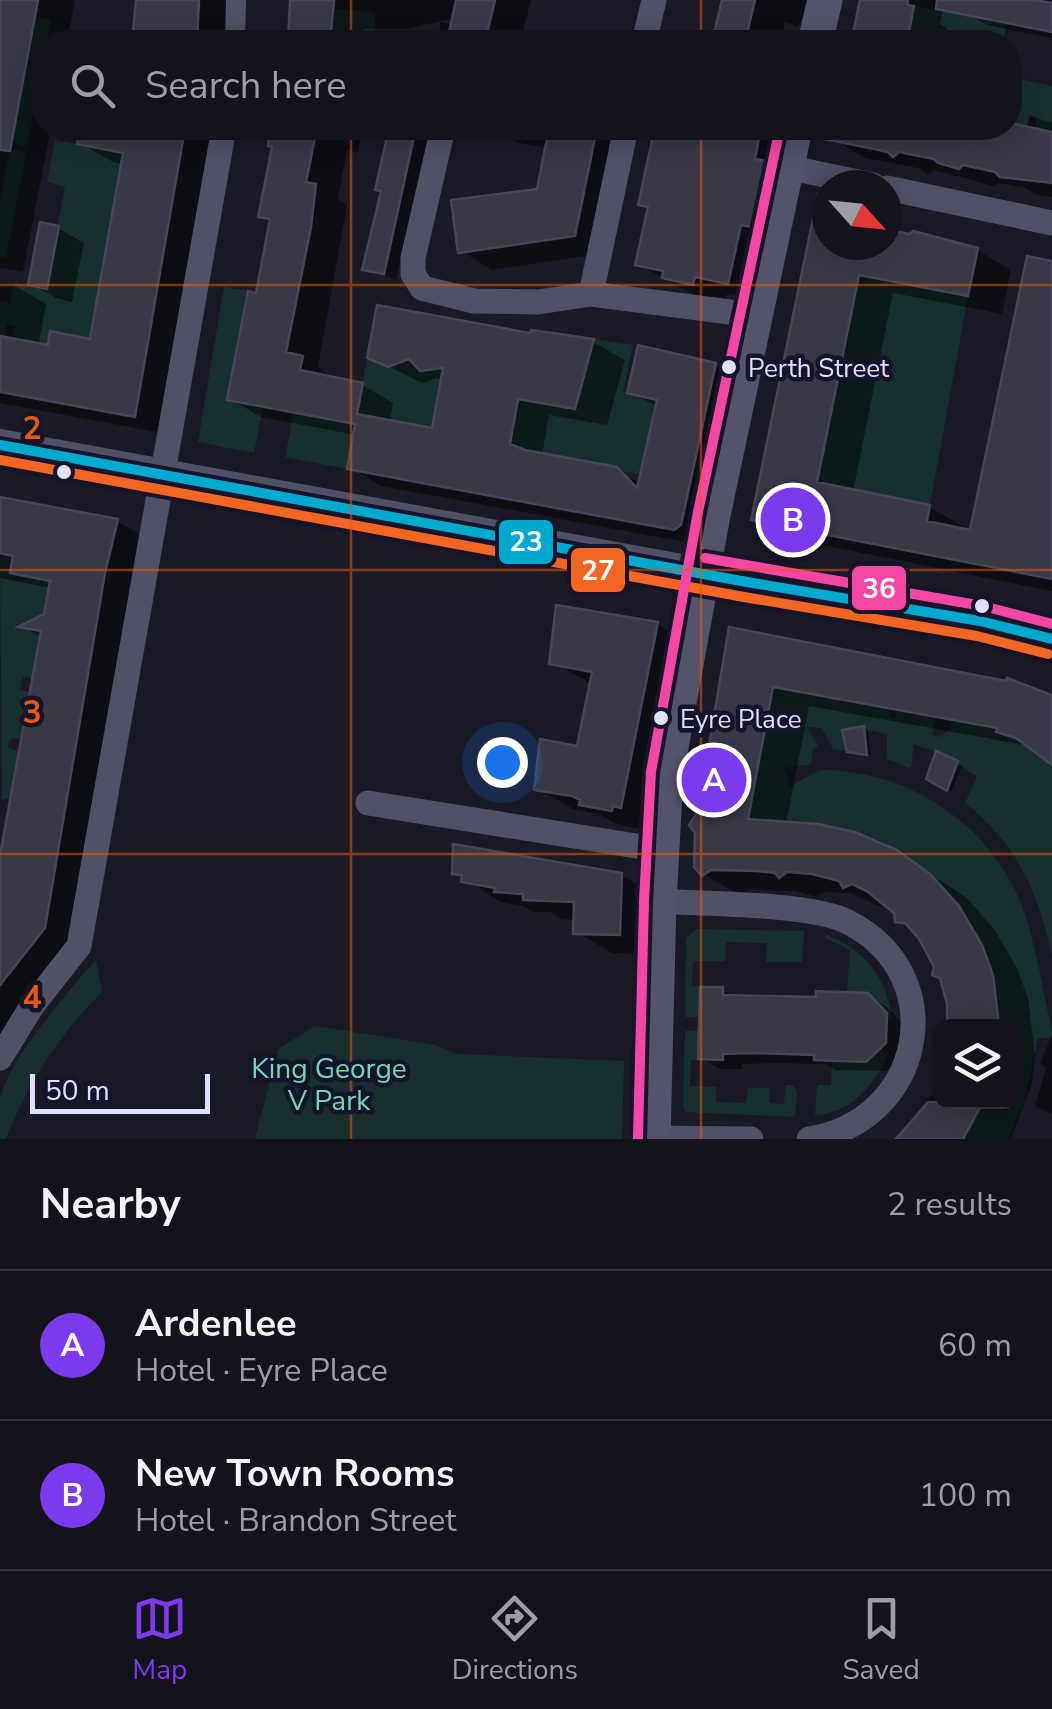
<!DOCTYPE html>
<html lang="en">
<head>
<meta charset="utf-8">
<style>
  body { margin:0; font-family:"Nunito Sans",sans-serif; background:#1d1c25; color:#f1f3f6 }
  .controls { position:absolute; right:30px; bottom:30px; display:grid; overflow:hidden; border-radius:20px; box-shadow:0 5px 25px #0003 }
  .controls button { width:90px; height:90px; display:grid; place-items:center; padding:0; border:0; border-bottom:2px solid #33323b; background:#14131c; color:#f1f3f6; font:50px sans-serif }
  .compass { position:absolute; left:812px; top:170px; width:90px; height:90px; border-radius:50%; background:#14131c; box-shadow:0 5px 25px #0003; rotate:117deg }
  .scale { position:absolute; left:30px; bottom:25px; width:180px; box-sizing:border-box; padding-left:10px; border:5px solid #e1e0fc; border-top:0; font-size:28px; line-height:35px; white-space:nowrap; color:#e1e0fc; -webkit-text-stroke:8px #15142b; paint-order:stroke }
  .you { position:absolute; left:502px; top:762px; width:35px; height:35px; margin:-25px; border:8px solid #fff; border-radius:50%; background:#1a73e8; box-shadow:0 0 0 15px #1a73e833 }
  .badge { display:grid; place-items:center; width:65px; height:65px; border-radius:50%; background:#7c3aed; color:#fff; font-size:32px; font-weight:700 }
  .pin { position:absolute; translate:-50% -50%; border:5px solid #fff; box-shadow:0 2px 10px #0006 }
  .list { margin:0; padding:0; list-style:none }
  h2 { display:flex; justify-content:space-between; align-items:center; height:130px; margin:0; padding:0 40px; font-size:42px }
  h2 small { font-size:32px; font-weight:400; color:#9d9ea3 }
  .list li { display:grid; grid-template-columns:65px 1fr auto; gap:30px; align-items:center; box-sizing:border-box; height:150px; padding:0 40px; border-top:2px solid #33323b }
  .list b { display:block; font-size:38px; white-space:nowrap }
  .list p { margin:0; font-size:32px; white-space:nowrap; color:#9d9ea3 }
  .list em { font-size:32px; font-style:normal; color:#9d9ea3 }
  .icon { flex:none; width:55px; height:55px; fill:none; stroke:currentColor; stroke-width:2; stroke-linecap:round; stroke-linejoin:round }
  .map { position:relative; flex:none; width:1052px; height:1139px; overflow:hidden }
  .search { position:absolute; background:#14131c; box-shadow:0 5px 25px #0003; left:30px; right:30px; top:30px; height:110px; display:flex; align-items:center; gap:25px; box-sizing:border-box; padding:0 35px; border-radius:40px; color:#9d9ea3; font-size:38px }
  .sheet { height:430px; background:#14131c }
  nav { display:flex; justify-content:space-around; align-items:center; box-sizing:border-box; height:140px; border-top:2px solid #33323b; background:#14131c; font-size:28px; color:#9d9ea3 }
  nav a { display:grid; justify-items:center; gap:5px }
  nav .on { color:#7c3aed }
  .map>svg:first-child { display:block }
  .green { fill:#17302f }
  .shadow { fill:#0007 }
  .building { fill:#393847; stroke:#474558; stroke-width:2.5 }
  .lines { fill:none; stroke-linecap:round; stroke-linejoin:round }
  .pedestrian { stroke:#505165; stroke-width:20 }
  .minor { stroke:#505165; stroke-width:25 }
  .tertiary { stroke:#505165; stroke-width:32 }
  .secondary { stroke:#53546b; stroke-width:35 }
  .bus-1-casing { stroke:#15142b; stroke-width:18 }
  .bus-2-casing { stroke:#15142b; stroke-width:18 }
  .bus-3-casing { stroke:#15142b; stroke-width:18 }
  .bus-1 { stroke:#00a9ce; stroke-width:10 }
  .bus-2 { stroke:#f26522; stroke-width:10 }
  .bus-3 { stroke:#f346a5; stroke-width:10 }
  .grid { fill:none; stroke:#e8590c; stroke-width:2.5; stroke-opacity:0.55 }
  .bus-dot { fill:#e1e0fc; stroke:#15142b; stroke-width:4 }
  .labels { text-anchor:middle; stroke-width:9; stroke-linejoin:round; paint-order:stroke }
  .bus-label { font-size:26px; fill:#e1e0fc; stroke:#15142b; text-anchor:start }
  .park-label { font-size:28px; fill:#71d8b3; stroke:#15142b }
  .grid-label { font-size:32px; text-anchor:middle; font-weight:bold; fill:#e8590c; stroke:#15142b; stroke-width:9; stroke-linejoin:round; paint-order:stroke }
  .line-badge { stroke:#15142b; stroke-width:4 }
  .badge-label { font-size:28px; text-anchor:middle; font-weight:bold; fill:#fff }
</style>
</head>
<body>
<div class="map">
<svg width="1052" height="1139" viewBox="0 0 1052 1139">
  <rect width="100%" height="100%" fill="#1a1926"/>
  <path class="green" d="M914,6L1007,23L1003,42H907Z
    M331,9L375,12V37L405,32L402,42H330Z
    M35,17L51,20L47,42H42V63L27,60Z
    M26,65L42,68L27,146L12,143Z
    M1010,77L1052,86V132L1035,128L1037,117L1029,115L1026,127L1010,123Z
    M103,128H128L92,328L96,359L51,332L48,345L12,338L15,326L7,324L4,337L0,336V301L10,303L14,283L46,289L65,187L47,182L55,140L99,149Z
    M10,149L26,152L6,258L0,257V203Z
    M859,275L968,296L930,505L825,484L821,487L813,478L819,472L857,286L853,280Z
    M224,287L248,291L227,400L252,405L264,403L254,453L198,442Z
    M594,339L633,345L623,392L657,400L643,475L509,447L518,399L575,408Z
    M369,348L388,367L397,365L401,353L444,361L432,428L357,414Z
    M294,412L355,424L347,469L285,457Z
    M0,553L13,556L10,573H51L33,678L22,677L20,690L30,692L22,739L12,738L7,747L20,752L12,798L2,799Z
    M772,687L891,708L889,717L895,718L897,709L936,717L932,735L939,737L950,730L952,720C991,726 1025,736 1052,767V956C1037,891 1019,846 965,803L977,776L957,764V760L914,744L911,769L887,759V734L864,729L847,752L833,749L822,728L807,727L818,746L813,749L811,764L784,768L790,787C800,782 813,771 824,770C833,769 845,772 854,773C922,782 985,828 1015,890C1035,932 1041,984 1052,1030V1038H1038L1024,1103L1008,1139H963L983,1102H1014V1026H999C997,940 939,854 852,831C813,821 771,821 730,817L750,810Z
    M697,929L804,931L802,962H766L767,943L726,942L725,961H693L692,986L700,987L699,1017H685L686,938Z
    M825,934C864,949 887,977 892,1019H887V1013L847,992L850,950L825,938Z
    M96,960L102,992C57,1037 30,1080 6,1139H0C0,1127 0,1112 0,1100C6,1063 70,989 96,960Z
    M315,1026L436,1045L456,1054L624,1061L622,1139H255L278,1049Z
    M685,1031H699L698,1059L691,1060L690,1086L716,1087V1102L746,1103L748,1088H770L769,1103L784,1104L786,1085H794L797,1092L795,1117L685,1112L683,1104Z
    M881,1048L888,1054C875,1084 851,1114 815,1115L817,1085H831L832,1061L866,1062Z"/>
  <path class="shadow" d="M0,0H75L67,42H42V128H51L23,272L0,268Z
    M139,0H230V42H134Z
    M291,0H531L521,39L541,42H456L439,32L441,22L453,25L455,18L406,29H364L363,42H291Z
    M733,0H812L798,27L785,22L781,42H685L688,30L716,36Z
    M862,0H945L940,24L947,28L944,42H852Z
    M968,0H1051L1052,38L987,25L966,13Z
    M1030,117L1052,122V197L1037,195L1025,188L998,183L994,186L934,170L928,175L918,168L865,158L832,138L834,128L1010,126L1027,130Z
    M83,128H221L168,434L0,403V283L14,285L46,304L39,342L50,348L92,342L124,164L113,162L80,143Z
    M274,128H351L350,132L361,138L358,152L347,150L338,199L347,205L318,367L333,379L362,385L393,403L390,423L434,431L443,381L437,378L422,383L370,357L532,336L533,333L593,342L625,360L607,425L549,415L542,456L616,470L641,484L658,407L630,392L640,348L716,366L747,384L707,546L381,486L350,467L356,435L261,417L230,399L258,296L272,222L261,216L274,147L270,145Z
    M392,128H430L396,280L365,268L383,191L378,188Z
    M490,128H629L606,253L492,270L461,251L539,191L547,148L516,142Z
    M667,128H796L760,301L727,294L725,302L696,296L638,264L650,209L641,203Z
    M827,214V245H887V231L977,250L1011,270L1002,314L893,293L853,492L929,507L964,527L963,531L972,533L1052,264V591L788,538L754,518Z
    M58,228L84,243L72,302L56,298L31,284Z
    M0,500L117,521L141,535L69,943L0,1034V880L42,638L23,627L46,616L51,588L0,578Z
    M657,624L693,645L648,830L618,825L599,814L573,809L537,788L579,749L592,684L552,662Z
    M731,630L1052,698V764L1025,745L809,706L786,824L896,852L967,898L994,929L1017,968L1028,998L1035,1056L1032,1083L1011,1139H897L927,1107L926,1099L931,1097L940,1081V1102H1014V1026H950L949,1004L937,967L915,930L897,920L896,912L887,904L881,907L850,893L824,892L817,897L795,891L748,890L740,895L703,874L698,817Z
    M863,729L868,732L871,756L849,750Z
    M937,754L962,766L952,791L929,778Z
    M455,872L621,875L657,896L656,954L612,953L576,932V920L562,919L550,912H533L523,906L500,902Z
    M722,990L736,997L819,999L867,995L887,1007L905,1026V1054L886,1071L835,1070L826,1064L774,1063L742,1064V1069H720L701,1058Z
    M1052,1034V1114L1035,1106L1046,1068L1040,1064Z"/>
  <path class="building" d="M0,0H38L10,151L0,150Z
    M136,0H199L197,42H132Z
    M290,0H334L330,42H288Z
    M456,0H495L485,42H467L448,37Z
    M722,0H755L745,42H712Z
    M860,0H908L907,5L914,6L907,42H851Z
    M937,0H1036L1052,3V32L936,9Z
    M1010,123L1052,132V183L1000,177L995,172L963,165L959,169L938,163L934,159L899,152L893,157L888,152L815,137L816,128H1010Z
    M80,128H185L135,417L0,392V336L48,345L50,331L90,339L123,153L77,144Z
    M271,128H317L306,182L316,184L311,227L286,352L303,356L300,370L363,383L357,414L432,428L443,368L420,371L409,359L388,367L367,358L377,305L530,333L531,330L594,339L575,409L518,399L510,444L525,450L617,467L637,488L657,400L627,393L638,345L716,363L681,525L674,530L347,469L355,424L227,400L248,291L256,293L270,219L258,217L272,147L268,146Z
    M389,128H416L384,274L362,270L381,191L375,190Z
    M549,128H597L575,236L458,253L451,200L537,189Z
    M664,128H761L755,159L766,161L752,227L741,225L728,284L695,277L693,285L662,278L663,271L635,265L648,207L638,205L653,136L662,138Z
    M818,194L827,195V245H887V230L910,234L913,231L978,248L968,296L859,275L817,482L930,505L927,521L970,530L1027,256L1052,261V579L751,520Z
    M40,222L59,226L47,289L28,285Z
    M0,497L118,519L105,573L45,928L0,985V855L41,631L18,627L44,614L50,581L10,573L13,556L0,553Z
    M556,605L658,622L621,808L613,806L612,811L579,805L580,800L572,796L534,790L540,739L577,746L592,672L549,664Z
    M729,627L1006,681L1007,678L1052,695V765L1016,738L996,732L997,728L773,687L748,819L818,824L855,832L897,850L930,874L959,906L982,945L993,975L999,1026H947V1004L940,978L932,975L934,967L919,939L905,923L895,922L894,913L868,892L852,884L843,888L839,881L812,874L787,872L779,878L775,873L757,871L711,870L702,876L694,867L695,833L689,825L695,816L700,798L704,773L699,763L707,757Z
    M864,726L867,755L847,752L842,730Z
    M936,751L958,761L947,791L926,779Z
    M453,844L622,873L620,935L573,934L574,902L523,900V894L494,892L495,888L461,882L462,875L452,874Z
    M700,987H723V995L816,997V991L868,993L887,1013L886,1043L866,1062L814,1060V1055L753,1053L723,1054V1060L698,1059Z
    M928,1102H983L963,1139H896Z"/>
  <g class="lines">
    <path class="pedestrian" d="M235,42L236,0"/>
    <path class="minor" d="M644,42L654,0
      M443,128L413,258V274L422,288L474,301L538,302L591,294L753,315
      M786,167L873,185
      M887,188L1052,223
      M591,294L626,128
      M368,803L661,850
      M659,901C704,904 812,903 848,922C954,976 923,1122 809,1139
      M0,1058L32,1006L79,946L224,128
      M653,1138L751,1139"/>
    <path class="tertiary" d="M0,445L747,582L980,621L1052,639"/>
    <path class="secondary" d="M815,42L825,0
      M653,1139L659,901L666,775L713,515L795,128"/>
    <defs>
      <path id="bus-1" d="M0,445L747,582L980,621L1052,639"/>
      <path id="bus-2" d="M0,460L744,597L977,636L1048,654"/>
      <path id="bus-3" d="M705,558L983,606L1052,624
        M638,1139L644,901L651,772L698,512L780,128"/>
    </defs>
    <use href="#bus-1" class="bus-1-casing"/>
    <use href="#bus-2" class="bus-2-casing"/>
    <use href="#bus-3" class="bus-3-casing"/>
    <use href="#bus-1" class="bus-1"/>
    <use href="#bus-2" class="bus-2"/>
    <use href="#bus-3" class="bus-3"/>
  </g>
  <path class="grid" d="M351,0V42M701,0V42M351,128V1139M701,128V1139M0,285H1052M0,570H1052M0,854H1052"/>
  <g class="bus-dot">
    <circle cx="729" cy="367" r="9"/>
    <circle cx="64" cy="472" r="9"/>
    <circle cx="982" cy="606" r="9"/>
    <circle cx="661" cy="718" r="9"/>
  </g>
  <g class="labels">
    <g class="bus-label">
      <text x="748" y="377">Perth Street</text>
      <text x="680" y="728">Eyre Place</text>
    </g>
    <g class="park-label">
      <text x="329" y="1078">King George<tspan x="329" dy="32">V Park</tspan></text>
    </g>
  </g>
  <g class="grid-label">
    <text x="32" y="439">2</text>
    <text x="32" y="723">3</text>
    <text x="32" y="1008">4</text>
  </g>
  <g class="line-badge">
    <rect x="497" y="518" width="58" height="48" rx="10" fill="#00a9ce"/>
    <rect x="569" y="546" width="58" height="48" rx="10" fill="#f26522"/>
    <rect x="850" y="564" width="58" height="48" rx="10" fill="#f346a5"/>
  </g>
  <g class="badge-label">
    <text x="526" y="551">23</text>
    <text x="598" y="580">27</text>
    <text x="879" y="598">36</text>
  </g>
</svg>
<div class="controls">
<button><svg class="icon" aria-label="layers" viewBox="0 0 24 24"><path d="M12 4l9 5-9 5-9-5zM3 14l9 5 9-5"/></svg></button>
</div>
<svg class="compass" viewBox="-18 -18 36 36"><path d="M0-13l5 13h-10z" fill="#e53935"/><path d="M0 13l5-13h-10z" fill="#9d9ea3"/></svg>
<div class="scale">50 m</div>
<div class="you"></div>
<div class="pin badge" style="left:714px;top:780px">A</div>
<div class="pin badge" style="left:793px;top:520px">B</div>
<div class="search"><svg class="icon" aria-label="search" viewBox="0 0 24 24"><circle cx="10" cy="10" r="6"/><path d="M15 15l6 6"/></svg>Search here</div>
</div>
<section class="sheet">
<h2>Nearby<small>2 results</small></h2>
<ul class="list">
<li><span class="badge">A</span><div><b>Ardenlee</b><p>Hotel · Eyre Place</p></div><em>60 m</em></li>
<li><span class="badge">B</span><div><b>New Town Rooms</b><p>Hotel · Brandon Street</p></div><em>100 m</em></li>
</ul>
</section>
<nav>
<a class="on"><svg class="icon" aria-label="map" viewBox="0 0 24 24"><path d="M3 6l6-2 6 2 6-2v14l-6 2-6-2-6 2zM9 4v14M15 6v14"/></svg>Map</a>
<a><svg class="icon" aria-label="directions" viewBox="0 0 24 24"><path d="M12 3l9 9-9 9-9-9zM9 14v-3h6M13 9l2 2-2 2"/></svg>Directions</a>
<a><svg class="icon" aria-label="saved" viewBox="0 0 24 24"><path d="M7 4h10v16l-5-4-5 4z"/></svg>Saved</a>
</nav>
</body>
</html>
